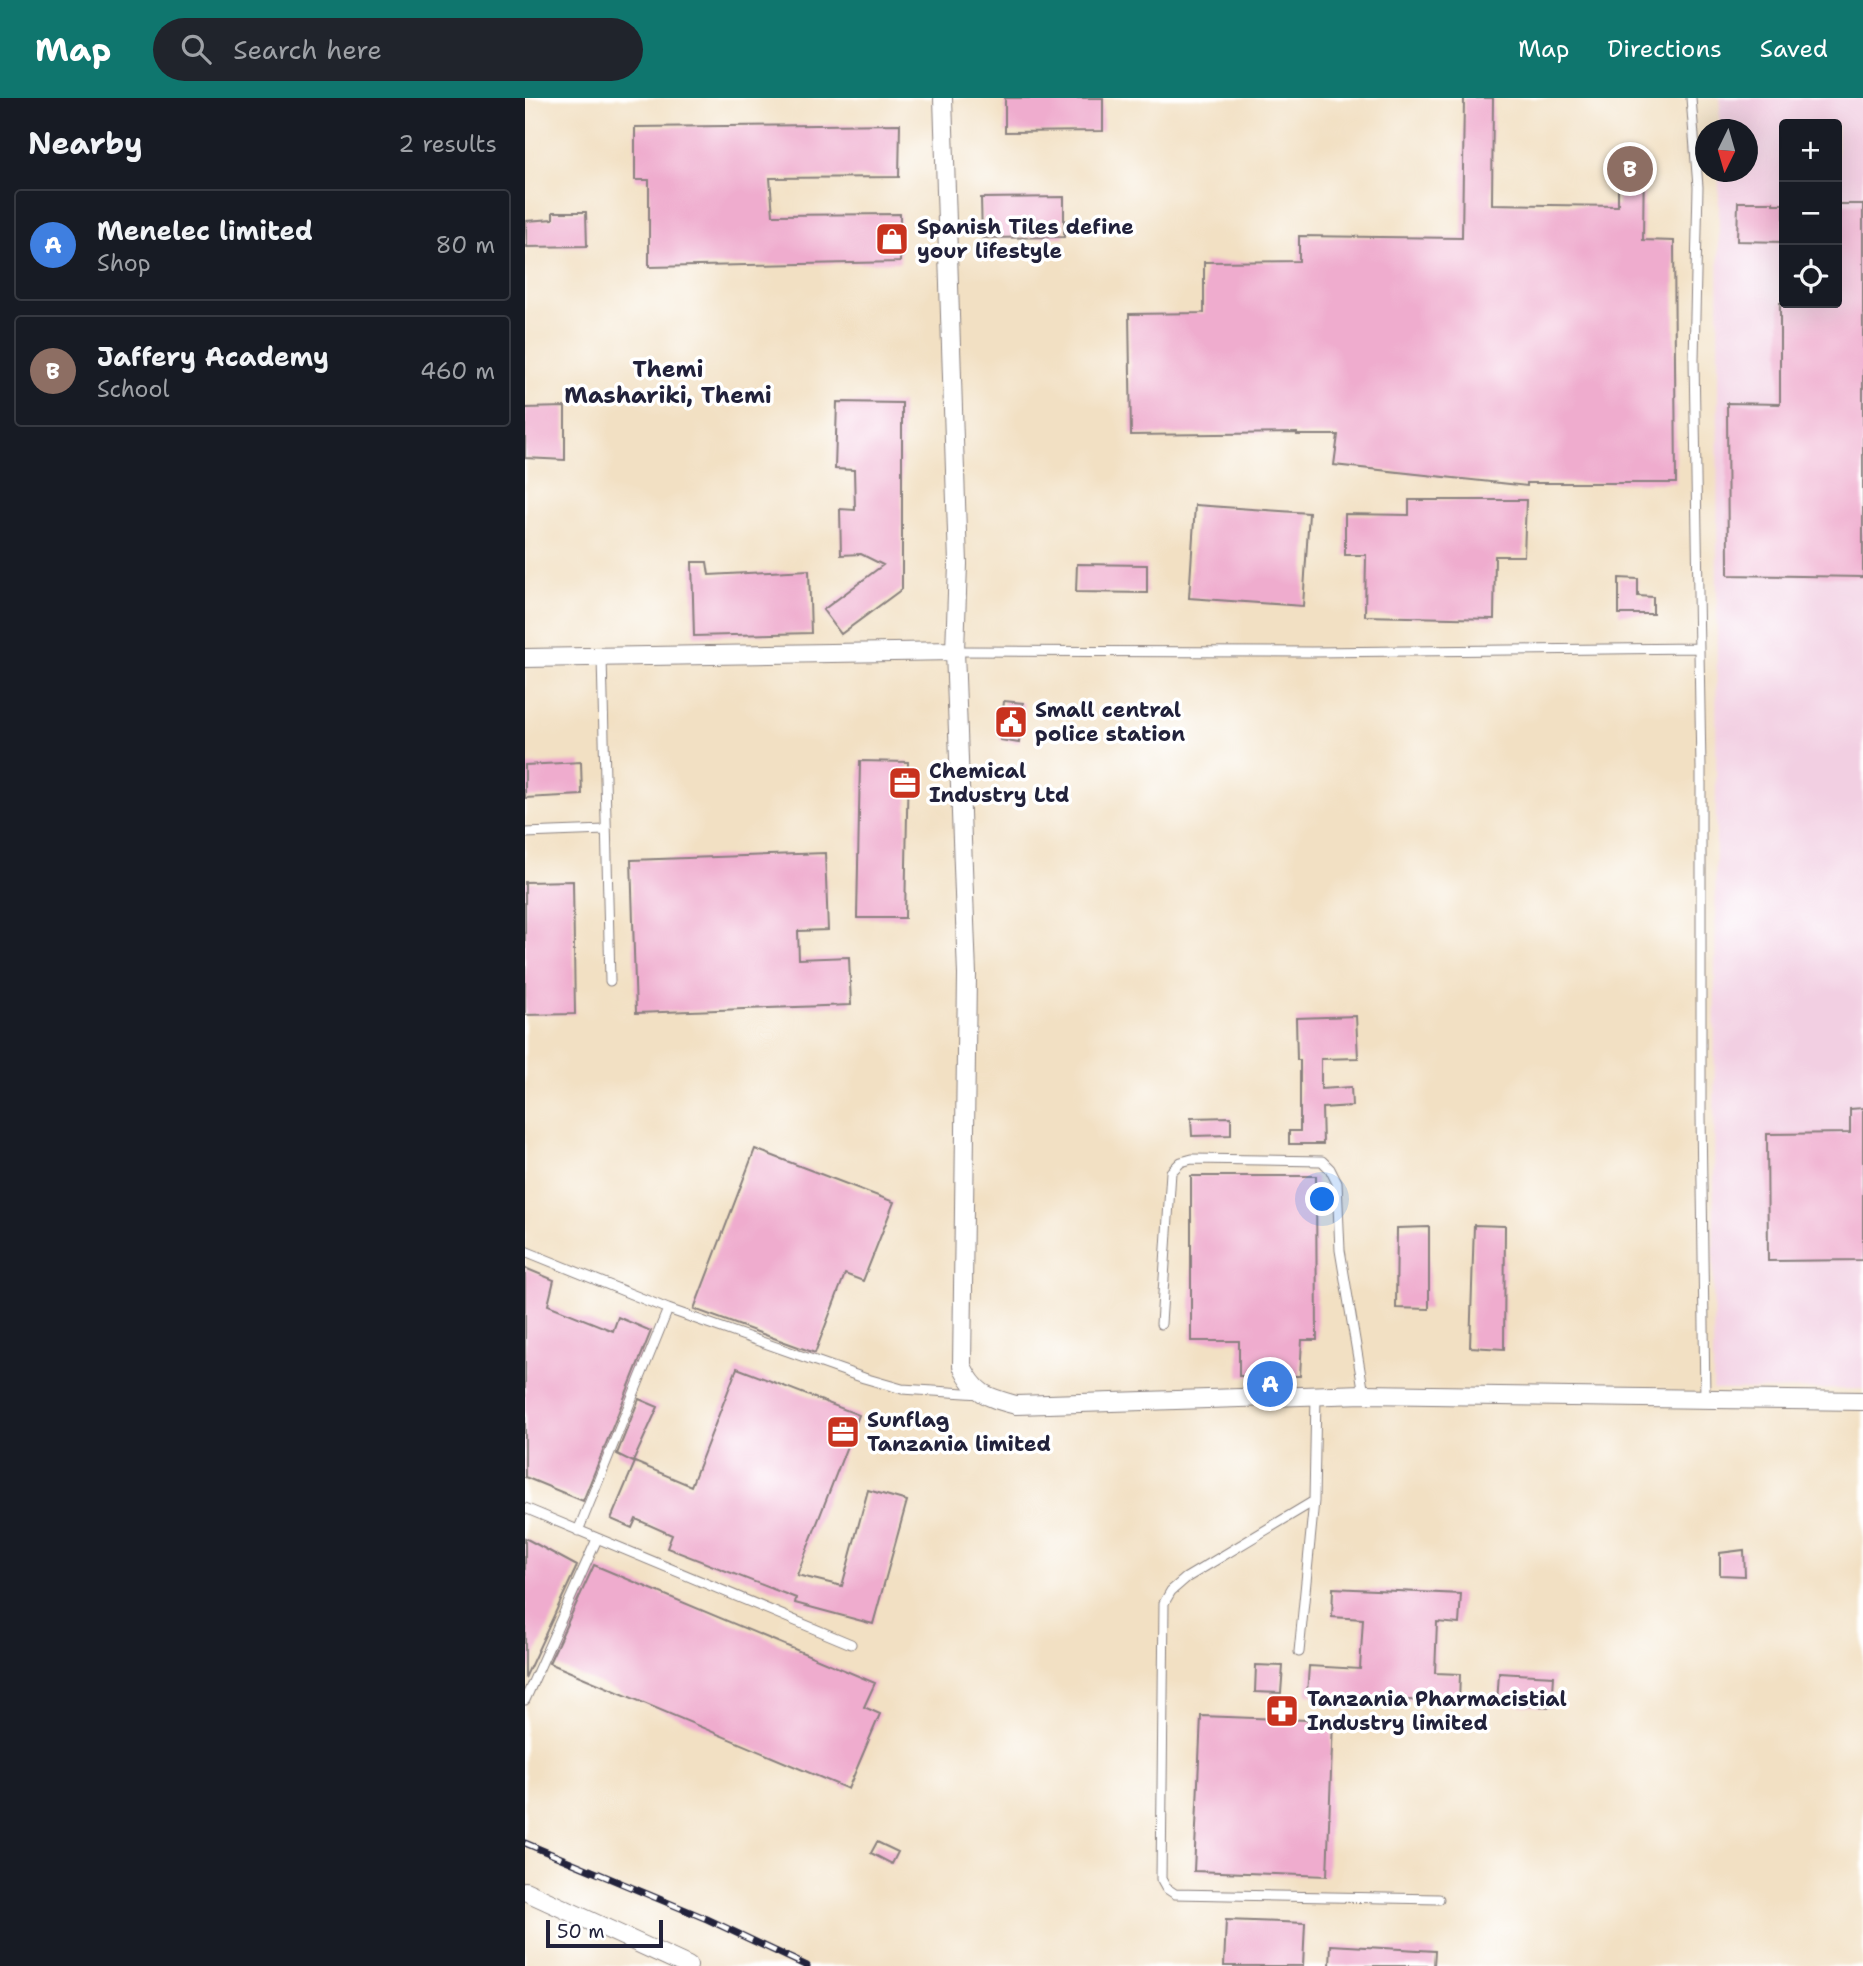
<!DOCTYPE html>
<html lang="en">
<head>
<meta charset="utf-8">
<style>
  body { margin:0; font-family:"Shantell Sans",sans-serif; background:#20242c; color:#f1f3f6 }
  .controls { position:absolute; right:21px; top:21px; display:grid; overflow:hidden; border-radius:7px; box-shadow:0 7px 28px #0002 }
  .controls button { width:63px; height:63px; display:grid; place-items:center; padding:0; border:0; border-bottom:2px solid #363941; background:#171b24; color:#f1f3f6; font:35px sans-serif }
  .compass { position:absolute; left:1170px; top:21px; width:63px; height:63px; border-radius:50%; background:#171b24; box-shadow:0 7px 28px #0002; rotate:185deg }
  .scale { position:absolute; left:21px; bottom:18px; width:117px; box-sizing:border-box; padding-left:7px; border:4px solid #22223b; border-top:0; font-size:19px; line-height:24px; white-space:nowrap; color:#22223b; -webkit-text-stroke:5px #fff; paint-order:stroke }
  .you { position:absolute; left:798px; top:1102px; width:24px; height:24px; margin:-18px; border:5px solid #fff; border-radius:50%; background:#1a73e8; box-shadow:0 0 0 10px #1a73e833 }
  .badge { display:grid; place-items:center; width:46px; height:46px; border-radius:50%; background:#0f766e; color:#fff; font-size:23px; font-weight:700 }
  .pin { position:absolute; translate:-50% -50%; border:4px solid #fff; box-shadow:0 2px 7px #0006 }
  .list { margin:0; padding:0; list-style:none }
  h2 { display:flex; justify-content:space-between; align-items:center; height:91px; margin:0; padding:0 28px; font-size:30px }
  h2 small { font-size:23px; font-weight:400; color:#9ea1a6 }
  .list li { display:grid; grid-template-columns:46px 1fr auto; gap:21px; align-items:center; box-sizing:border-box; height:112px; margin:0 14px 14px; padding:0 14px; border:2px solid #363941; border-radius:7px }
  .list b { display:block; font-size:26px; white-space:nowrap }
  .list p { margin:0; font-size:23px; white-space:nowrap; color:#9ea1a6 }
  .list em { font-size:23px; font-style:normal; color:#9ea1a6 }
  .icon { flex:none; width:38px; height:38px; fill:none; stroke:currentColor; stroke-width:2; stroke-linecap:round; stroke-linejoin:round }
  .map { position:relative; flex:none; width:1338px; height:1868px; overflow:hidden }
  header { display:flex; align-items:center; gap:42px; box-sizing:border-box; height:98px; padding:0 35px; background:#0f766e; color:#fff }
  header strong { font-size:33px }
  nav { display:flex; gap:38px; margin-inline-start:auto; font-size:24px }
  .search { width:490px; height:63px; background:#20242c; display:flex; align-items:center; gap:18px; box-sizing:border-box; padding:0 24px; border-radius:38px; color:#9ea1a6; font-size:26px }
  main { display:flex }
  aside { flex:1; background:#171b24 }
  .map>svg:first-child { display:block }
  .built { fill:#f2cfe2; fill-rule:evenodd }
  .building { fill:#efacce }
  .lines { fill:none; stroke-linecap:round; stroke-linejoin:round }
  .service-casing { stroke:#8a817f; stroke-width:11 }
  .minor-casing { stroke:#8a817f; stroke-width:20 }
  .service { stroke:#fff; stroke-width:9 }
  .minor { stroke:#fff; stroke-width:18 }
  .rail-casing { stroke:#22223b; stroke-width:7 }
  .rail { stroke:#fff; stroke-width:4.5; stroke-dasharray:13; stroke-linecap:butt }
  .labels { text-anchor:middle; stroke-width:7; stroke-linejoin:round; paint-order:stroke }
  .poi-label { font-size:21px; font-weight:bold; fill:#22223b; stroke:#fff; text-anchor:start }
  .neighbourhood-label { font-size:23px; font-weight:bold; fill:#22223b; stroke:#fff }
</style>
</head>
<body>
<header>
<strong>Map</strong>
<div class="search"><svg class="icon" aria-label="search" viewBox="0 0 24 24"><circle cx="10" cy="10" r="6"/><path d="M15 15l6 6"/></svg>Search here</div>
<nav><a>Map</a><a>Directions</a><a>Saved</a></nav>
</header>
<main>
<aside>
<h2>Nearby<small>2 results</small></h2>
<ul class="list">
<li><span class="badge" style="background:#3f7fe0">A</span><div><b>Menelec limited</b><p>Shop</p></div><em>80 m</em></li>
<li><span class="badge" style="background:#8d6e63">B</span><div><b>Jaffery Academy</b><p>School</p></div><em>460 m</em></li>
</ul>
</aside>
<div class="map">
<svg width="1338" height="1868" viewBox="0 0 1338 1868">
  <rect width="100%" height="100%" fill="#fff"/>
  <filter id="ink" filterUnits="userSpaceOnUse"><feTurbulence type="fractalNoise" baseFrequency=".0143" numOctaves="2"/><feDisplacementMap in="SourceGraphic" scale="14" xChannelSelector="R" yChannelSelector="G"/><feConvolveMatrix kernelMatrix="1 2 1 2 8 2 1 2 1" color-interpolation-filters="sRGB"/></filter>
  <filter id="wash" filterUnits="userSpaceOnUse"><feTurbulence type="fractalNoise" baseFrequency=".00686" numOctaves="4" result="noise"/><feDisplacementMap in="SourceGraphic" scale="28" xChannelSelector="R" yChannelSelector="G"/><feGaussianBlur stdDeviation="1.57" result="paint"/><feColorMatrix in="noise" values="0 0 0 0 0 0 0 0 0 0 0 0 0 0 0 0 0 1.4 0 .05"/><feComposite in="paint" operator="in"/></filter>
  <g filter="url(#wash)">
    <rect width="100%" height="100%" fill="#f2e0c3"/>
    <path class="built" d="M1195,0H1338V1291L1188,1292L1194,74H1223V32L1194,31ZM1259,26H1312V205H1259Z"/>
    <g id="blocks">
      <path class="building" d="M480,0H578V33L480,34Z
        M939,0H968L967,106L1093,108V57H1119L1118,142L1149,143L1151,385H1002V388L809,367L813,337H772V335L606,337L604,216L679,215V164L774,163V138L937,140Z
        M375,26L374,79L245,80L248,117L375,116V164L124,169V82H110V29Z
        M539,99V139L457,140L456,100Z
        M1213,104H1248V106H1259V144L1212,143Z
        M1312,106H1338V479L1203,477L1202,305L1255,306V205H1312Z
        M28,114H61L62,148L2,149L1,123L28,121Z
        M312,304L377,305V491L316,536L298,512L358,467L336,456L316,457L315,411L330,412L329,372L310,371Z
        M40,309V362L0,360V310Z
        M884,402H1001L999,458H970L969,521L840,518L841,457H820V416L884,417Z
        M670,407L784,415L778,508L664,500Z
        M167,464H182L184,477L284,472L286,535L169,538Z
        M552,466L622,467V495L551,494Z
        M1094,480L1113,481V498L1128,499V516H1094Z
        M479,603L498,605L494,645L475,642Z
        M335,663L383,664L380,820H332Z
        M56,664L57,697L0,700V667Z
        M300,755L303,832L273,833L274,861L324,859L326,907L111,915L106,762Z
        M48,783L50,916L0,917V784Z
        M831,918L833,960L796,961V991L826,989L827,1008L797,1010L798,1046H764V1033H775V962H772L771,920Z
        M1338,1010V1162L1243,1163L1242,1036L1325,1035V1011Z
        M706,1019V1037L667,1038L666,1020Z
        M230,1051L369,1104L338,1183L320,1176L290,1255L169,1211Z
        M666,1078H791L792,1242H777L775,1278H714V1243H666Z
        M949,1127L980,1128L979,1251L945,1249Z
        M904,1129V1211L871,1210L872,1130Z
        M0,1170L29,1182L23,1207L88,1233L93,1219L126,1233L58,1403L0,1379Z
        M212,1270L334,1317L272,1477L317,1488L343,1392L382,1403L348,1526L270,1505L271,1500L142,1450L147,1437L111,1421L107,1430L86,1421L110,1364L166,1388Z
        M114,1301L133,1309L108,1364L92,1356Z
        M0,1440L52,1468L0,1580Z
        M1219,1452L1220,1478L1195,1477V1455Z
        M69,1467L350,1585L339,1609L355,1616L323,1691L24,1565Z
        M808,1490L936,1496L934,1526L912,1524L910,1575L935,1576L934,1605L782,1596L784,1568L835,1571L838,1521L807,1519Z
        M731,1567L758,1568L756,1595L730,1594Z
        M974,1575L1029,1578L1027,1609L972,1606Z
        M676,1618L808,1623L802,1778L669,1773Z
        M352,1744L373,1754L367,1766L346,1755Z
        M701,1822L780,1825L778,1868H699Z
        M806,1847L910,1853L909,1868H805Z"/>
    </g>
  </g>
  <g filter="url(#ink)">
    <use href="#blocks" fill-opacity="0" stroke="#8a817f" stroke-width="2"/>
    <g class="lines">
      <defs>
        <path id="service" d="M1166,0L1173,89L1169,261L1176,670V1017L1180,1299
          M430,553L786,554L1173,550
          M77,559L85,883
          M0,735L81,732
          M0,1153L143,1211L339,1280L377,1291L456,1296
          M636,1226L646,1074L656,1064L667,1061L797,1063L805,1071L812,1085L815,1152L839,1296
          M789,1403L661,1480L646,1493L639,1505L636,1781L641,1790L650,1796L914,1801
          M0,1410L326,1546
          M53,1433L143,1211
          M774,1554L789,1403L791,1298
          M0,1602L72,1441"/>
        <path id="minor" d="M418,0L433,466L430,553L442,877L437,1268C451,1297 462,1299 491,1307L839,1296L1338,1303
          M0,560L430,553
          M0,1793L163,1868"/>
      </defs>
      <use href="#service" class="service-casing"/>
      <use href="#minor" class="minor-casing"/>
      <use href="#service" class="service"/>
      <use href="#minor" class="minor"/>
      <defs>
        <path id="rail" d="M0,1745L182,1821L282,1868"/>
      </defs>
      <use href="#rail" class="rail-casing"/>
      <use href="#rail" class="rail"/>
    </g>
  </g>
  <defs>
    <symbol id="shop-square" viewBox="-11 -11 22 22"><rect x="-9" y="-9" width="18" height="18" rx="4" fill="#c8321e" stroke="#fff"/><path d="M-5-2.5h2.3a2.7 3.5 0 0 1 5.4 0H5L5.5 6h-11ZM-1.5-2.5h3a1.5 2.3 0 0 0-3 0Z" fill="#fff"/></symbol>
    <symbol id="civic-square" viewBox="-11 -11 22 22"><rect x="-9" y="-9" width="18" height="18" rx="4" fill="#c8321e" stroke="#fff"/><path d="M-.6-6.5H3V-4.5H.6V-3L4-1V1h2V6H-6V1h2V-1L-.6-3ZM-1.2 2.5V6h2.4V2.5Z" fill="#fff"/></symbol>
    <symbol id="office-square" viewBox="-11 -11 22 22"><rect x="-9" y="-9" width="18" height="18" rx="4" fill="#c8321e" stroke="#fff"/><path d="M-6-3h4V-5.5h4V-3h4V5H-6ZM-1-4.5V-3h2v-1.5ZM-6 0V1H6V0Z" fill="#fff"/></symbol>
    <symbol id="pharmacy-square" viewBox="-11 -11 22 22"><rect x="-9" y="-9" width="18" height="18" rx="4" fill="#c8321e" stroke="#fff"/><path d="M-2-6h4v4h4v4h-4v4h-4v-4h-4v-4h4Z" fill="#fff"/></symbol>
  </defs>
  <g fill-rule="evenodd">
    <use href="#shop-square" x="348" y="122" width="38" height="38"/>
    <use href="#civic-square" x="467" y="605" width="38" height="38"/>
    <use href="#office-square" x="361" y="666" width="38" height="38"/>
    <use href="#office-square" x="299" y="1315" width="38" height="38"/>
    <use href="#pharmacy-square" x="738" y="1594" width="38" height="38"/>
  </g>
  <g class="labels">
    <g class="poi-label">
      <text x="392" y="136">Spanish Tiles define<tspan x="392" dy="24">your lifestyle</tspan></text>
      <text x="510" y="619">Small central<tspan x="510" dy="24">police station</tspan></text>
      <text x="404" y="680">Chemical<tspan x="404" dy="24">Industry Ltd</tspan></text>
      <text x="342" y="1329">Sunflag<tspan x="342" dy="24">Tanzania limited</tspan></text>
      <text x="782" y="1608">Tanzania Pharmacistial<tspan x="782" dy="24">Industry limited</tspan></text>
    </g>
    <g class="neighbourhood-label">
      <text x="143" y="279">Themi<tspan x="143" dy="26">Mashariki, Themi</tspan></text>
    </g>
  </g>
</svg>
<div class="controls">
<button>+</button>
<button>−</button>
<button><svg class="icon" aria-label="locate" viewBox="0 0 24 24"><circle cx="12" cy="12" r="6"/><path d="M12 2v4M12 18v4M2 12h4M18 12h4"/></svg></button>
</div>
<svg class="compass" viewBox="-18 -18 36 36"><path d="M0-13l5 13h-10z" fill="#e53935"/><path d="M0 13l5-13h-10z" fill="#9ea1a6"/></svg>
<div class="scale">50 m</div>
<div class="you"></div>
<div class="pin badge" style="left:745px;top:1286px;background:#3f7fe0">A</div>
<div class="pin badge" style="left:1105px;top:71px;background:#8d6e63">B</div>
</div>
</main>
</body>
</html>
